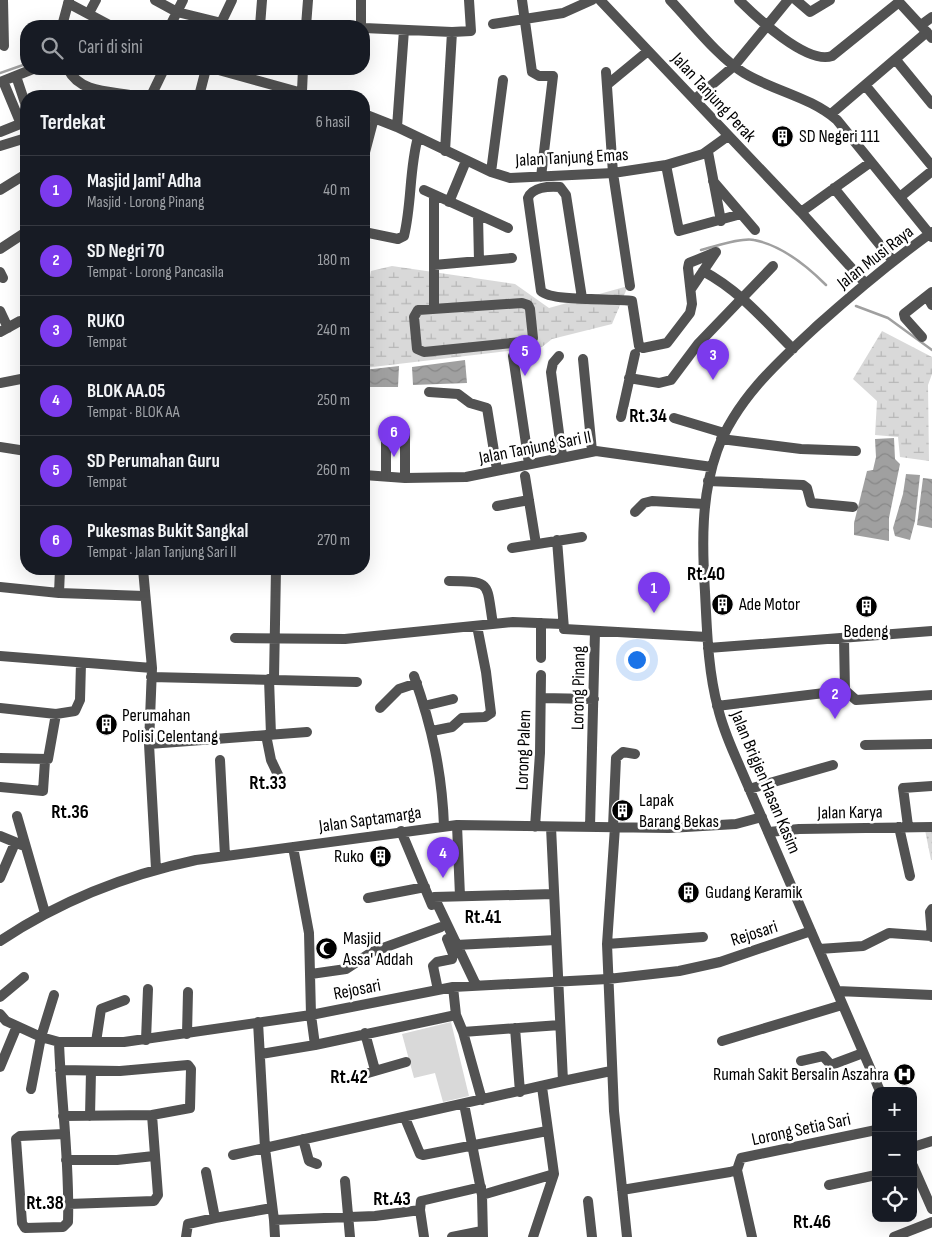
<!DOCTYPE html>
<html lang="id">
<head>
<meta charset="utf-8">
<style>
  body { margin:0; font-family:"Sofia Sans Condensed",sans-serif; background:#20242c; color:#f1f3f6 }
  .controls { position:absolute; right:15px; bottom:15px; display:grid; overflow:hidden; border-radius:10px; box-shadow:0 5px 20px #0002 }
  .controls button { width:45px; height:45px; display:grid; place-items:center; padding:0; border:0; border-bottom:1px solid #363941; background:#171b24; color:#f1f3f6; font:25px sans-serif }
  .you { position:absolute; left:636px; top:659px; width:18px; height:18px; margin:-12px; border:4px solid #fff; border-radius:50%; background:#1a73e8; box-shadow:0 0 0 8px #1a73e833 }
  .badge { display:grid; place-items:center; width:32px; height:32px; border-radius:50%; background:#7c3aed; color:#fff; font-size:16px; font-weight:700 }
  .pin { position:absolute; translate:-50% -41px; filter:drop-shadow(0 1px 2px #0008) }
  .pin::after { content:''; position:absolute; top:26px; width:18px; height:15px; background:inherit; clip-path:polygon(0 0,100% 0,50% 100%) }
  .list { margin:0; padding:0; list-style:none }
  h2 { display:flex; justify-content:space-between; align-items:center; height:65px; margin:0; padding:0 20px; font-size:21px }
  h2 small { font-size:16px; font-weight:400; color:#9ea1a6 }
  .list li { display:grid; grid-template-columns:32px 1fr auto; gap:15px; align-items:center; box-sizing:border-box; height:70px; padding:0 20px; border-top:1px solid #363941 }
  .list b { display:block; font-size:19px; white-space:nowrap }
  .list p { margin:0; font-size:16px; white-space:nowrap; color:#9ea1a6 }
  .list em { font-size:16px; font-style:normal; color:#9ea1a6 }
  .icon { flex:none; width:28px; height:28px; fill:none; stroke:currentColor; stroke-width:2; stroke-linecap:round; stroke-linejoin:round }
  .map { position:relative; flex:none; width:932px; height:1237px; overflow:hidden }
  .search { position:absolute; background:#171b24; box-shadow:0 5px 20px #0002; left:20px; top:20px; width:350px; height:55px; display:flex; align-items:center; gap:12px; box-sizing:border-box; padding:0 18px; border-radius:20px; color:#9ea1a6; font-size:19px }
  .panel { position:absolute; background:#171b24; box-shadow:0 5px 20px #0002; left:20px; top:90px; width:350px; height:485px; border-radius:20px }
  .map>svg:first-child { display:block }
  .wetland { fill:url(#wetland-marsh) }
  .park { fill:url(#park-dots) }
  .pitch { fill:#d9d9d9 }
  .water { fill:url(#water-waves) }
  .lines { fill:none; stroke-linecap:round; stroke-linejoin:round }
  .stream { stroke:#a0a0a0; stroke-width:2.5 }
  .minor { stroke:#525252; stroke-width:10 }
  .labels { text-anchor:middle; stroke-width:5; stroke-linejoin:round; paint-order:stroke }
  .street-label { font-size:18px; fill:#000; stroke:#fff }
  .poi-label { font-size:18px; fill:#000; stroke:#fff; text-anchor:start }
  .neighbourhood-label { font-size:19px; font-weight:bold; fill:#000; stroke:#fff }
</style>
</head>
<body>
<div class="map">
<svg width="932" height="1237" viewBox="0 0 932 1237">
  <defs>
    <pattern id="wetland-marsh" width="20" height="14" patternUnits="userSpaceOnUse" patternTransform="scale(1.25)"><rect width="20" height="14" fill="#d9d9d9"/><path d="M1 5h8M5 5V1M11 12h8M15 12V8" fill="none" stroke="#b8b8b8"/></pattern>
    <pattern id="park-dots" width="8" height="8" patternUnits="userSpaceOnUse" patternTransform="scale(1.25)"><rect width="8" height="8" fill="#d9d9d9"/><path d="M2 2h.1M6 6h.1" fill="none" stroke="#b8b8b8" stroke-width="1.8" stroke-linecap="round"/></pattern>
    <pattern id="water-waves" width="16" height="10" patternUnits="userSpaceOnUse" patternTransform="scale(1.25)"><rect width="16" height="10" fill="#a0a0a0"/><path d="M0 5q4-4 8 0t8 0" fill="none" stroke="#888"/></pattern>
  </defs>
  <rect width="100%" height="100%" fill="#fff"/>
  <path class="wetland" d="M392,266L515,284L549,308L628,286L612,324L552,339L542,347L364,368V308L371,271Z
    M882,331L932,357V374L928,385L929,461L900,457L898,437L875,435L877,401L853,379Z"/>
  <path class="park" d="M925,830H932V860H931Z"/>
  <path class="pitch" d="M451,1022L469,1096L443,1102L435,1073L414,1078L402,1034Z"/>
  <path class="water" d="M465,360L467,383L413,385L412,367Z
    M399,366L398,387H364V370Z
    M894,438L895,459L900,464L889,518V541L854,535V523L867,471L873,470L876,457L875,439Z
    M906,474L920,475L915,521L910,540L895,536L893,528L903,494Z
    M923,478L932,479V528L917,525Z"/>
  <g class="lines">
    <path class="stream" d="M0,73L26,64
      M701,250C714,247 742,237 754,240C781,245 807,266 826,285
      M856,306L888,318L932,350"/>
    <path class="minor" d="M3,0L4,46
      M155,0L177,12L234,26
      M522,0L532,72L539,76H553L541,177
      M600,0L801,212L865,283
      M670,0C692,23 718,57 744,73C774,91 811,97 837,120L932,237
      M739,0C756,17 807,65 832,56L899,2L932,38
      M796,0L810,12L830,0
      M68,3L111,26
      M89,13L96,0
      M221,23L232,0
      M493,24L563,13L592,0
      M921,25L932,17
      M62,26L69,0
      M170,26L183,0
      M260,26L262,0
      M306,26L308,0
      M361,26V0
      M364,28L452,32L471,31L469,0
      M896,60L932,104
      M68,69C80,94 113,91 137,96
      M215,69L313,96
      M606,72L613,173L630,286
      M16,76L26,106
      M3,81L21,124
      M0,82L33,69
      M608,84L648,51
      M865,85L932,166
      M302,91L303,69
      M151,96L164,69
      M199,96L206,69
      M695,99L734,66L788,0
      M364,114L397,127L491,172L510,178L613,173L666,165L703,154L728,136
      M831,114L927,32
      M397,127L404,30
      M0,132L25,122
      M0,146L26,138
      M445,151L452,32
      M708,152L721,221
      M364,156L374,118
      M666,165L679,231L741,214
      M491,172L503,80
      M713,181L755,230
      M834,188L893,261
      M0,190L26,174
      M424,190L508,228
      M900,197L932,171
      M449,202L466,161
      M801,212L871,162
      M478,215L479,261
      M364,232L398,239L404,236C412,203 409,170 418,137
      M0,249L26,232
      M434,265L512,258
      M703,271C740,291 763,319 793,349
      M0,272L3,278
      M691,289L716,252
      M927,296L932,305
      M582,298L566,195L560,187C549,186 532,187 528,198L541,291C552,302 614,298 632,301L639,346L643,348L667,343L690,313L692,304L688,268L689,263L716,252
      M522,303L528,305L530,309L533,338L531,341L424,352L417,349L414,317L418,310Z
      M434,308V195
      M0,311L8,328
      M0,332L20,321
      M922,337L905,318L904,314L932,292
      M513,356L529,464
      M559,356L553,363L551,372L562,456
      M583,359L592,451
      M629,378L659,383L671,380L698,344L773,266
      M0,383L26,378
      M429,392L458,394L470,403L487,408L497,470
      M621,417L635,354
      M674,418L724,433
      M405,431V478
      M386,436V476
      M721,439L801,449L856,451
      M0,447L26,451
      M364,475L405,478L466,477L596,451L712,467
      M525,476L536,544
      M708,481L803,485L807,488L811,503L853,507
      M497,506L529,500
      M635,512L644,503L652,501L705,504
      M557,540L564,629L707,637
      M512,548L582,537
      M143,569L152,668L149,744L156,869
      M449,581C493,581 486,583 493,624
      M0,587L59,593L144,596
      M59,593L60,569
      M235,638L345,639L513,622L562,624
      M844,638L845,692
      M708,648L932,631
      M0,656L152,668
      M541,658V623
      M414,676C432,727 442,772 444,826
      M151,677L357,682
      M274,678L276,569
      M269,679L271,735
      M541,698L594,699
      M424,706L453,699
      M717,706L841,691L847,692L856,700L932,695
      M0,708L56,714L75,711L80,700L81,663
      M380,708L399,689L417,683
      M432,731L452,727L462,718L485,717L491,713L486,672L477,626
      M266,735L271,760L281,781
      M149,744L307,732
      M865,745L932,744
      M0,758L48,759L56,714
      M220,760L225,856
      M0,787L43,791L45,761
      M749,789L833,765
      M17,816L45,913
      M457,825L460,896
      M908,826L903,788L932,786
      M535,827L540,753L541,675
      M551,827L563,1081L611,1071
      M590,827L595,631
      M613,827L616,758L623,752L635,754
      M615,827L607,944L614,1111L627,1237
      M899,827L910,876
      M401,831L432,905
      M769,832L799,829L932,827
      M0,836L22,845
      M293,847L309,933L311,1015L315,1045
      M0,878L15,843
      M368,898L425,887
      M932,909L930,912L932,937
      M0,941C60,901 126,875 196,860L457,825L669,828L736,824L762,817
      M607,944L703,937
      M456,945L556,940
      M819,949L863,946L889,933L932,936
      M311,974L346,969L372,952L441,927
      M476,985L434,897L554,894
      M453,987L456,1015
      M438,990L433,966L437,962L452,959L453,954L447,939
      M837,991L932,995
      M0,997L24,977
      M0,1014L6,1021L41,1037L59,1042H124L311,1015L453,987L608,979L679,971L720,962L811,931
      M258,1022L265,1148L563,1081
      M515,1028L520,1092
      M463,1032L560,1025
      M365,1033L375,1070
      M187,1034L188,992
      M146,1040L148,989
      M722,1041L842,1005
      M59,1042C61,1102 70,1162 68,1222L63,1227L25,1228L22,1223L16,1139L20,1136L64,1134
      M96,1042L101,1009L125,1000
      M261,1054L315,1045L456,1015L463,1032L482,1100
      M801,1061L823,1056L831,1065L863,1053
      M0,1067L17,1026
      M60,1070L120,1071L188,1065L191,1069L190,1108L152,1115
      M361,1075L406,1062
      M31,1089L41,1037L54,995
      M880,1091L736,758C729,742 722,725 718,708C708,671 707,631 705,592C702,545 701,496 717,451C736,399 779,361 818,325C855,292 892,261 932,232
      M464,1104L482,1195L483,1237
      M63,1116L152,1115L158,1195L154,1201L68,1204
      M90,1116L91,1071
      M405,1118L420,1154L423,1155L547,1131
      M303,1139L309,1161L317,1164
      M913,1147L932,1141
      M233,1155L265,1148L274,1220L375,1216L420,1210
      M66,1160H117L154,1156
      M913,1166L932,1209
      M737,1170L752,1237
      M206,1172L215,1218L272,1208
      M345,1181L350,1237
      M829,1185L876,1175
      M622,1190L730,1172L737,1170L741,1158L876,1130
      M482,1195L554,1174
      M588,1201L592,1237
      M274,1220L275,1237
      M186,1237L188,1224L215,1218
      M424,1237L420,1210L421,1201L481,1187
      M452,1237L482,1231
      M533,1237L554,1174L542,1087
      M894,1237L932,1222"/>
  </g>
  <defs>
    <symbol id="building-disc" viewBox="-11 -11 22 22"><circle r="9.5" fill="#000" stroke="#fff"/><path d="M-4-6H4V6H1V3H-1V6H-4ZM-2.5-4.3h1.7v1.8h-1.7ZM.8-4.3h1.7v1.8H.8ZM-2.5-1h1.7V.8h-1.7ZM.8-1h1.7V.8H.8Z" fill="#fff"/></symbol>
    <symbol id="mosque-disc" viewBox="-11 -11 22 22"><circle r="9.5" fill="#000" stroke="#fff"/><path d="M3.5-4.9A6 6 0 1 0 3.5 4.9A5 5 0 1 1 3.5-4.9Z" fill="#fff"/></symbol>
    <symbol id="hospital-disc" viewBox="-11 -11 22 22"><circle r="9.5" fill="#000" stroke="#fff"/><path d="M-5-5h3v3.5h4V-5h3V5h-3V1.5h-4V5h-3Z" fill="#fff"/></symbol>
  </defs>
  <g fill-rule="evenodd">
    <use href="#building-disc" x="770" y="124" width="25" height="25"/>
    <use href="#building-disc" x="710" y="592" width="25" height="25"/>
    <use href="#building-disc" x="854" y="594" width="25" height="25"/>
    <use href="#building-disc" x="94" y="712" width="25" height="25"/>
    <use href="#building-disc" x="610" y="798" width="25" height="25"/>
    <use href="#building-disc" x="368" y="844" width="25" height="25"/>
    <use href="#building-disc" x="676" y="880" width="25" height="25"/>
    <use href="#mosque-disc" x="314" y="936" width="25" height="25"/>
    <use href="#hospital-disc" x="892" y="1062" width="25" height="25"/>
  </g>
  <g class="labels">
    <g class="street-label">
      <text transform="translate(714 97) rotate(47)" y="6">Jalan Tanjung Perak</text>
      <text transform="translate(572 157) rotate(-3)" y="6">Jalan Tanjung Emas</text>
      <text transform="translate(875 257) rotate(-38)" y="6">Jalan Musi Raya</text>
      <text transform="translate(535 447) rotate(-11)" y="6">Jalan Tanjung Sari II</text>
      <text transform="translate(578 688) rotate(-89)" y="6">Lorong Pinang</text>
      <text transform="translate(523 750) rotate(-88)" y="6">Lorong Palem</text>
      <text transform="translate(766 782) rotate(67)" y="6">Jalan Brigjen Hasan Kasim</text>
      <text transform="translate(850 812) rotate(-1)" y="6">Jalan Karya</text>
      <text transform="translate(370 819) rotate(-8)" y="6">Jalan Saptamarga</text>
      <text transform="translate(754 933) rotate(-18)" y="6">Rejosari</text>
      <text transform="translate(357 989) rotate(-11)" y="6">Rejosari</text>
      <text transform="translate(801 1129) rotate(-12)" y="6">Lorong Setia Sari</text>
    </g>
    <g class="poi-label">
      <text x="799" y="142">SD Negeri 111</text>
      <text x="739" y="610">Ade Motor</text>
      <text x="866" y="637" text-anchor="middle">Bedeng</text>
      <text x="122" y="721">Perumahan<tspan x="122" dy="21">Polisi Celentang</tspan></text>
      <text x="639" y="806">Lapak<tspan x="639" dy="21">Barang Bekas</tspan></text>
      <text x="364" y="862" text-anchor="end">Ruko</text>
      <text x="705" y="898">Gudang Keramik</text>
      <text x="343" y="944">Masjid<tspan x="343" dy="21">Assa' Addah</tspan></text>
      <text x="889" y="1080" text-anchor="end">Rumah Sakit Bersalin Aszahra</text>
    </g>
    <g class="neighbourhood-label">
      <text x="648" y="422">Rt.34</text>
      <text x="706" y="580">Rt.40</text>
      <text x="268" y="789">Rt.33</text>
      <text x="70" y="818">Rt.36</text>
      <text x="483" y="923">Rt.41</text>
      <text x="349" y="1083">Rt.42</text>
      <text x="392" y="1205">Rt.43</text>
      <text x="45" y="1209">Rt.38</text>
      <text x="812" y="1228">Rt.46</text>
    </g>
  </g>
</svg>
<div class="controls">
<button>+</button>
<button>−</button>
<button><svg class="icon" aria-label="locate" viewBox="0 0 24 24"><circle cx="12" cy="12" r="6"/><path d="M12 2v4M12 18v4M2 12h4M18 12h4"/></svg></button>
</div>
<div class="you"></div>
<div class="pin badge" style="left:654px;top:613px">1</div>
<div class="pin badge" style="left:835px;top:719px">2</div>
<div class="pin badge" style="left:713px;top:380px">3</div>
<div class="pin badge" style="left:443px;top:878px">4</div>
<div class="pin badge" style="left:525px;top:376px">5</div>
<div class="pin badge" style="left:394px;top:457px">6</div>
<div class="search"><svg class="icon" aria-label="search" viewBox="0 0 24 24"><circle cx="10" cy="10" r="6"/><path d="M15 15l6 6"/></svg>Cari di sini</div>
<section class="panel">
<h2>Terdekat<small>6 hasil</small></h2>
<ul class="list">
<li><span class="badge">1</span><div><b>Masjid Jami' Adha</b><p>Masjid · Lorong Pinang</p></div><em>40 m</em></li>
<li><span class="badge">2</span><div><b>SD Negri 70</b><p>Tempat · Lorong Pancasila</p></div><em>180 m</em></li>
<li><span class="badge">3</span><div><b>RUKO</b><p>Tempat</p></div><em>240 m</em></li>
<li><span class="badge">4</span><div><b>BLOK AA.05</b><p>Tempat · BLOK AA</p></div><em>250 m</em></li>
<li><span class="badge">5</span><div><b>SD Perumahan Guru</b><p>Tempat</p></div><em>260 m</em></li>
<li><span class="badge">6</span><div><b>Pukesmas Bukit Sangkal</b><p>Tempat · Jalan Tanjung Sari II</p></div><em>270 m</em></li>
</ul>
</section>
</div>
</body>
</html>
